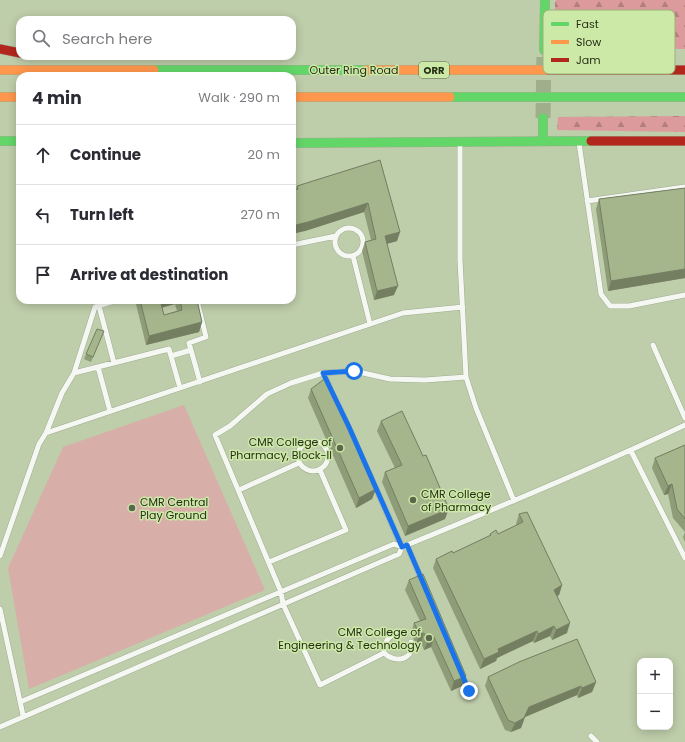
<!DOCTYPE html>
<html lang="en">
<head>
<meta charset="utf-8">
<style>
  body { margin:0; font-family:Poppins,sans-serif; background:#f7f7f7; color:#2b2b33 }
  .controls { position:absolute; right:12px; bottom:12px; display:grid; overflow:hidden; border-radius:8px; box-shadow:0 2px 10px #0003 }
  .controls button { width:36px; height:36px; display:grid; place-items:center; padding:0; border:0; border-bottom:1px solid #e1e1e2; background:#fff; color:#2b2b33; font:20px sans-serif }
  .stop { position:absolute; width:12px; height:12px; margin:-9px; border:3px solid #1a73e8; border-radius:50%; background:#fff }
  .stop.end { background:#1a73e8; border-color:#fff; box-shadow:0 1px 4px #0008 }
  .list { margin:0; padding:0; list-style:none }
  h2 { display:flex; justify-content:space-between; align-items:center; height:52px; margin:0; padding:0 16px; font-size:17px }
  h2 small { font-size:13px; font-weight:400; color:#7c7c81 }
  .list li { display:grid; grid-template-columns:26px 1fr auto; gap:12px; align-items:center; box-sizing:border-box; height:60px; padding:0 16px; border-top:1px solid #e1e1e2 }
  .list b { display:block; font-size:15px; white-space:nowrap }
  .list em { font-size:13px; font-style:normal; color:#7c7c81 }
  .icon { flex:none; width:22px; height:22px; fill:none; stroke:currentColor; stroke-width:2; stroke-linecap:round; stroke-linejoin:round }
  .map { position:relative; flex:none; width:685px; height:742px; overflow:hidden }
  .search { position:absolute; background:#fff; box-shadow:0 2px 10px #0003; left:16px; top:16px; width:280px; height:44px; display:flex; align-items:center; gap:10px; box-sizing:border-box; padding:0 14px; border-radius:12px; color:#7c7c81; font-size:15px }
  .panel { position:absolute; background:#fff; box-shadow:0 2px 10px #0003; left:16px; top:72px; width:280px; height:232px; border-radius:12px }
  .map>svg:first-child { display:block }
  .forest { fill:url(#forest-firs) }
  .pitch { fill:#d7afa8 }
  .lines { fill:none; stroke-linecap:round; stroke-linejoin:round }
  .secondary-tunnel { stroke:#a0ae8c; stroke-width:15; stroke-dasharray:15 8; stroke-linecap:butt }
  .lane-casing { stroke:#a0ac90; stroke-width:6 }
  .fast-casing { stroke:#a0ac90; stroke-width:10 }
  .slow-casing { stroke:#a0ac90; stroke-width:10 }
  .jam-casing { stroke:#a0ac90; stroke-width:10 }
  .path { stroke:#c7ccc1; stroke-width:1.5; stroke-dasharray:1 3; stroke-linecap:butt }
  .lane { stroke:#f5f8f2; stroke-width:5 }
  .fast { stroke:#63d668; stroke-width:9 }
  .slow { stroke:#ff974d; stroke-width:9 }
  .jam { stroke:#b3261e; stroke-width:9 }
  .wall { fill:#8e9c78; fill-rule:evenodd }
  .shaded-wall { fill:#747f62 }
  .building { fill:#a5b58c; stroke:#747f62 }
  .route { stroke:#1a73e8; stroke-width:5 }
  .poi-dot { fill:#5b674a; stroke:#cde9a7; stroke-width:1.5 }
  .labels { text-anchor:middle; stroke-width:3; stroke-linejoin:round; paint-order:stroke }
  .shield { fill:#cde9a7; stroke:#586842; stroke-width:1 }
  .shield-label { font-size:10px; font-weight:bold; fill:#263016 }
  .street-label { font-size:11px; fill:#263016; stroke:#cde9a7 }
  .poi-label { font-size:11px; fill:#263016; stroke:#cde9a7; text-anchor:end }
  .key { fill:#cde9a7; stroke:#9bb27c; stroke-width:1 }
  .key-label { font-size:11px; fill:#263016 }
</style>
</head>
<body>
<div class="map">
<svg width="685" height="742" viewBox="0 0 685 742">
  <defs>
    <pattern id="forest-firs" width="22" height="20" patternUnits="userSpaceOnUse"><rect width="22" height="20" fill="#dd9a9c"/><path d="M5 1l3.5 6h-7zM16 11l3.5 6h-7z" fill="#b37e7e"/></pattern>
  </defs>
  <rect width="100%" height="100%" fill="#becdaa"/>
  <path class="forest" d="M556,0H685V49L555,48V3Z
    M685,116V132L557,130L558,117Z"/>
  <path class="pitch" d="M184,405L265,590L29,689L8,568L63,447Z"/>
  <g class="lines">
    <path class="secondary-tunnel" d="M543,118L544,50"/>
    <defs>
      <path id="lane" d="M460,143V260L466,377L476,408L514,501
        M579,143L601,294L610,306H629L685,295
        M587,201L685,187
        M335 242a14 14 0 1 1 28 0a14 14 0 1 1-28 0Z
        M292,245L336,236
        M353,256L370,324
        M197,300L206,337L189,343L200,382
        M99,306L114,363
        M653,345L685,418
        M171,356L191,350
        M98,367L110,411
        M74,373L169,349L180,388
        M323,373L329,385
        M46,433L62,393L74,373L95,307L117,300
        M298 456a15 15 0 1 1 30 0a15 15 0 1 1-30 0Z
        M631,451L685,558
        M239,490L299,463
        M407,545L422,581
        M0,556L39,444L46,433L403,313L463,307
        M269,562L346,530L320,470
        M0,609L23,715
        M405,635C393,629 383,641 384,653C395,664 415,660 411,642
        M384,653L320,685L283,604L281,592L215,435L230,426L267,394L291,383L323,373L354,371L390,379L425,380L466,377
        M462,675L469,691
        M20,702L394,544L402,547L407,545C500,507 594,468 685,425
        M0,727L399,554L402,547L340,408
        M591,736L597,742"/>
      <path id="fast" d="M544,50L545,0
        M154,70H366
        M450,97H685
        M543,118V140
        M0,141H20
        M292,143L591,141"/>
      <path id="slow" d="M0,70H154
        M366,70H549
        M0,97H20
        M292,97H450"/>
      <path id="jam" d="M0,49L20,53
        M549,70H685
        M591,141H685"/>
    </defs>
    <use href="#lane" class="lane-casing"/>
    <use href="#fast" class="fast-casing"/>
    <use href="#slow" class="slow-casing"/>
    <use href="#jam" class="jam-casing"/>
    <path class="path" d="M246,422L281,415L297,426L306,442"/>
    <use href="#lane" class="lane"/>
    <use href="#fast" class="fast"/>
    <use href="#slow" class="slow"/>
    <use href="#jam" class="jam"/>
  </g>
  <path class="wall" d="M380,160L400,232L397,241L387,244L394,295L374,300L362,251L365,242L371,240L364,212L305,231L296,189L297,186Z
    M685,188V278L608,291L596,209L599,199Z
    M135,300H197L202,322L199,332L146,345ZM175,304L177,311L164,315L162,307Z
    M102,336L91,362L84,359L86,354Z
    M311,389L376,489L372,499L356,508L308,398Z
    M381,421L445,519L405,536L382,482L385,472L395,468L377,431Z
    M685,445V542L683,537L685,532L673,518L668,494L664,495L652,468L655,458Z
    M519,514L562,585L559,595L557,596L567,633L552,640L550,636L534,643L533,641L497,658L496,661L480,669L433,568L436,559L453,553L489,536L490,534H498L517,525L516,524Z
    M409,580L462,686L451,691L431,647L424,650L421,642L416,644L411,633L414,623L420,621L405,590Z
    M488,677L596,682L592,692L578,698L577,695L525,717L521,728L511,732L505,730L485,686Z"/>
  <path class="shaded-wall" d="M368,203L364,212L305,231L292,234V226Z
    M400,232L397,241L382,245L385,236Z
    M685,269V278L608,291L611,281Z
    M398,286L394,295L374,300L377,291Z
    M160,300H176L175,304L157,309Z
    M202,322L199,332L146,345L149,336Z
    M672,484L668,494L664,495L668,486Z
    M376,489L372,499L356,508L359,498Z
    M449,509L445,519L405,536L408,526Z
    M562,585L559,595L550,599L554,590Z
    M570,623L567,633L552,640L556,630Z
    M554,626L550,636L534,643L538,634Z
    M537,631L533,641L497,658L496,661L480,669L484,659L498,649Z
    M424,633L421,642L416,644L420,634Z
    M434,637L431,647L424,650L428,640Z
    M466,676L462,686L451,691L454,681Z
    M596,682L592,692L578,698L582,688Z
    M581,686L577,695L525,717L521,728L511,732L515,723L529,707Z"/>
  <path class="building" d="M380,160L400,232L385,236L398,286L377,291L365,242L376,239L368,203L308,222L292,226V190L298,189L297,186Z
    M685,188V269L611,281L599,199Z
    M140,300H160L164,315L182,310L180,300H197L202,322L149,336Z
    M97,329L104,331L93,357L86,354Z
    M327,377L376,489L359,498L311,389Z
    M402,411L423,456L426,455L449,509L408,526L385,472L402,465L381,421Z
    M685,445V519L677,509L672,484L668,486L655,458Z
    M527,512L562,585L554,590L570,623L556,630L554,626L538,634L537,631L498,649L499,652L484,659L436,559L452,551L453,553L491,535L490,534L496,530L498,534L523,522L519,514Z
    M423,574L466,676L454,681L434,637L428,640L424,633L420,634L414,623L426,619L409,580Z
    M577,639L596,682L582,688L581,686L529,707L524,718L515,723L508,720L488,677L519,662Z"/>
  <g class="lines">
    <path class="route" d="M354,371L323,373L349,427L402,547L407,545L469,691"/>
  </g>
  <g class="poi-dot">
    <circle cx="340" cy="448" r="4"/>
    <circle cx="413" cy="500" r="4"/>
    <circle cx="132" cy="508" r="4"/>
    <circle cx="429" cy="638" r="4"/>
  </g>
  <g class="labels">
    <rect class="shield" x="419" y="62" width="30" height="16" rx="3"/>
    <g class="shield-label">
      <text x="434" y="74">ORR</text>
    </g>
    <g class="street-label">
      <text x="354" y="74">Outer Ring Road</text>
    </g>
    <g class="poi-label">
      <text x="332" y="446">CMR College of<tspan x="332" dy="13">Pharmacy, Block-II</tspan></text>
      <text x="421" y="498" text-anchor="start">CMR College<tspan x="421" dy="13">of Pharmacy</tspan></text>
      <text x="140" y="506" text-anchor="start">CMR Central<tspan x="140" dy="13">Play Ground</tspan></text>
      <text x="421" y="636">CMR College of<tspan x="421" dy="13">Engineering &amp; Technology</tspan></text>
    </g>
  </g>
  <rect x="543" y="10" width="132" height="64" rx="6" class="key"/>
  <rect x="551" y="22" width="18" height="4" fill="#63d668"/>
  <rect x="551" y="40" width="18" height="4" fill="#ff974d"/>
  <rect x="551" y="58" width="18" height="4" fill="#b3261e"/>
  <g class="key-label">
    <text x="576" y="28">Fast</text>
    <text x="576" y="46">Slow</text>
    <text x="576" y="64">Jam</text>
  </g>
</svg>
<div class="controls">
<button>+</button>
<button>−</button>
</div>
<div class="stop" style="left:354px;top:371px"></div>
<div class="stop end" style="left:469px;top:691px"></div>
<div class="search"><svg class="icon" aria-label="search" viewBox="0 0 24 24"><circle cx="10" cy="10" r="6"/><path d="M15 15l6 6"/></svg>Search here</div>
<section class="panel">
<h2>4 min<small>Walk · 290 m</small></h2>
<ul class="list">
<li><svg class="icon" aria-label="ahead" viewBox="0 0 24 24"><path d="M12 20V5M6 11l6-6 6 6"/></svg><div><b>Continue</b></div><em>20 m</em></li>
<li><svg class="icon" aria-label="left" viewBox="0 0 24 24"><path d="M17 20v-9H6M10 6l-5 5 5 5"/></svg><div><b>Turn left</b></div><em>270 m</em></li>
<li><svg class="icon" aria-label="arrive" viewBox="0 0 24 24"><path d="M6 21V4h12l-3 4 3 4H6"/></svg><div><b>Arrive at destination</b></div></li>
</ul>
</section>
</div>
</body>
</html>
